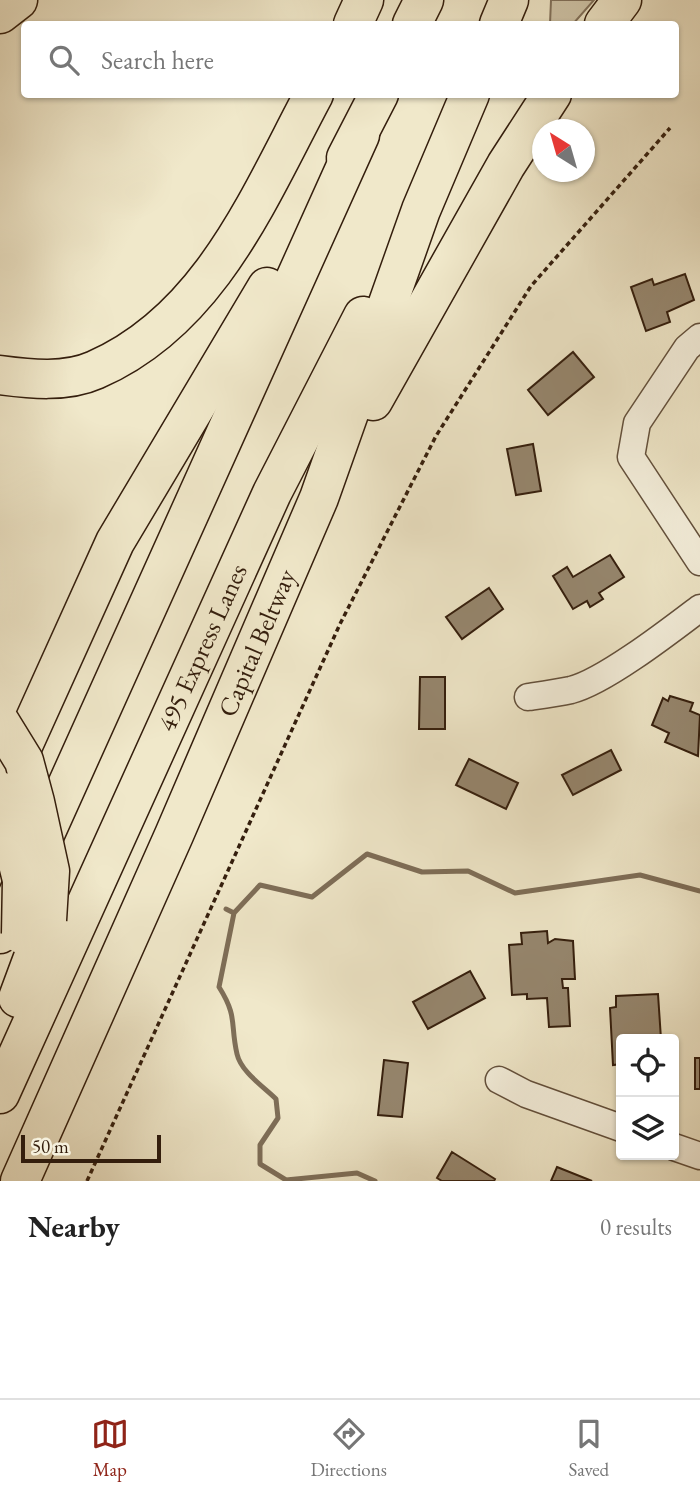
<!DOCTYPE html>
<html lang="en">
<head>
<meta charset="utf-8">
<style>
  body { margin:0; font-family:"EB Garamond",serif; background:#f6f6f6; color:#222 }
  .controls { position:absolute; right:21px; bottom:21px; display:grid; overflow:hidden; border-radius:7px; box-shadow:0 2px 5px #0004 }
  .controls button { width:63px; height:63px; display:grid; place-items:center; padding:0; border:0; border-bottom:2px solid #e0e0e0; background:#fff; color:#222; font:35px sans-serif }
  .compass { position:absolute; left:532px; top:119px; width:63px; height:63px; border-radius:50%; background:#fff; box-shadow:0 2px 5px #0004; rotate:323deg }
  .scale { position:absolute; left:21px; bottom:18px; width:140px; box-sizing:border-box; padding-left:7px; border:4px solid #341e0d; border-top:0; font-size:19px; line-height:24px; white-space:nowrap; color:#341e0d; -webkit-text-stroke:5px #f5f0dd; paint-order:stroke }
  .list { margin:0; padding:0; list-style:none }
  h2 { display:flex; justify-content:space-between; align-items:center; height:91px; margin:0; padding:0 28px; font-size:30px }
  h2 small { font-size:23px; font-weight:400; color:#767676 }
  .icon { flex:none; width:38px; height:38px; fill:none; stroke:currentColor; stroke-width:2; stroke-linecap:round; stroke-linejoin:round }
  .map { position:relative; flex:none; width:700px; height:1181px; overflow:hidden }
  .search { position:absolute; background:#fff; box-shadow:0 2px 5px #0004; left:21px; right:21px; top:21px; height:77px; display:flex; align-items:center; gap:18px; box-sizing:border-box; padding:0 24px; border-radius:7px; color:#767676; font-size:26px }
  .sheet { height:217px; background:#fff }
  nav { display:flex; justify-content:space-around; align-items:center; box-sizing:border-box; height:98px; border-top:2px solid #e0e0e0; background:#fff; font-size:19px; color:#767676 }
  nav a { display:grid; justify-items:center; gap:4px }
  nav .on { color:#8f2418 }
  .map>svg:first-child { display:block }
  .green { fill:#d0c6aa; stroke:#82725c; stroke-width:2 }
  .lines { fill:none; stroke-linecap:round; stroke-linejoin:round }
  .stream { stroke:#7e6e58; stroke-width:5 }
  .building { fill:#96876f; stroke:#341e0d; stroke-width:2 }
  .minor-casing { stroke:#63503c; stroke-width:29 }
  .highway-casing { stroke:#341e0d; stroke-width:41 }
  .path { stroke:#341e0d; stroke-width:3.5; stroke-dasharray:5 3.5; stroke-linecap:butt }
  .minor { stroke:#f5f0dd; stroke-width:26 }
  .highway { stroke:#f0e8ca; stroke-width:38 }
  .highway-bridge-casing { stroke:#341e0d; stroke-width:41; stroke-linecap:butt }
  .highway-bridge { stroke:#f0e8ca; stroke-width:38 }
  .labels { text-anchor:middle; stroke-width:5; stroke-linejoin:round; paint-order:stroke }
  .street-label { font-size:26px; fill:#341e0d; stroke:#f5f0dd }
</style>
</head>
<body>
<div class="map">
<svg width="700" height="1181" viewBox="0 0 700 1181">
  <rect width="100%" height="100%" fill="#f0e8ca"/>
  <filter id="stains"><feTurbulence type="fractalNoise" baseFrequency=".00286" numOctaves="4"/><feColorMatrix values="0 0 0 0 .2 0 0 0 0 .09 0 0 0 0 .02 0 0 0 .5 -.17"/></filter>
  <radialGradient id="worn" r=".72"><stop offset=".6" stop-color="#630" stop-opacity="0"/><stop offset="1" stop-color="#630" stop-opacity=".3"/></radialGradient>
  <path class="green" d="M551,0H594L573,24H550Z"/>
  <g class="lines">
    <path class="stream" d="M226,909L234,913L219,987C238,1017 230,1024 237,1054C241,1072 264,1087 276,1099L278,1118L260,1145V1164L286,1180L357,1173L375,1181
      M234,913L260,885L312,897L367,854L422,872L468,871L515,893L640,875L700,891"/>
  </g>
  <path class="building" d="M685,274L694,300L667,312L670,322L646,331L631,287L652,279L654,285Z
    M573,352L594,377L548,415L528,390Z
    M533,444L541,491L516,495L507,449Z
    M610,555L624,577L599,593L603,599L590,607L587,601L573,609L553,576L567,567L573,577Z
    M489,588L503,609L462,639L446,617Z
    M420,677H445V729H419Z
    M670,696L693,703L690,711L700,715L698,756L665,742L669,733L652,725L663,698L668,701Z
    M611,750L621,770L573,795L562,775Z
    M469,759L518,783L506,809L456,785Z
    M547,931L548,943L555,939L573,941L575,979H562L563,988H568L570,1026L549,1027L547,998L527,999V994L512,995L509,945L522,944L521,933Z
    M470,971L485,998L428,1029L413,1002Z
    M658,994L661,1039H621V1064L613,1065L610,1008L616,1007V996Z
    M695,1058H700V1089H695Z
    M384,1060L408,1063L402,1117L378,1115Z
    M452,1152L495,1179L494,1181H442L437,1178Z
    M557,1167L592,1181H551Z"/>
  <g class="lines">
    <defs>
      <path id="minor" d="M700,337L687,348L637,423L631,457L700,562
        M528,697C542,695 557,693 571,690C604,682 671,630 700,608
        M499,1080L526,1094L621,1128
        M674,1147L700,1156"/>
      <g id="highway">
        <path d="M0,14L18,0"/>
        <path d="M353,24L364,0"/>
        <path d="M412,24L424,0"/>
        <path d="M499,24L509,0"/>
        <path d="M604,24L622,0"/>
        <path d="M346,158L379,94"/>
        <path d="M0,375C30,379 66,383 95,370C210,320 259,197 314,94"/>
        <path d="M373,401L506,165L552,94"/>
        <path d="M7,781L115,542L267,287"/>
        <path d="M0,934L360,135"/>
        <path d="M18,998L47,920"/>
        <path id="s1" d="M0,1094L272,493L363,316"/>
        <path id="s2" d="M20,1181L174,835L319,498L421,210L470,94"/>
      </g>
    </defs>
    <use href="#minor" class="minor-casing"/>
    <use href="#highway" class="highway-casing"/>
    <path class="path" d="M87,1181L340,624L436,436L531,286L670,128"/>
    <use href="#minor" class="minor"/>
    <use href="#highway" class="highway"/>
    <defs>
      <path id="highway-bridge" d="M0,722L24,761L35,802L50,871L47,920
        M0,791L22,880L21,934"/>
    </defs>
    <use href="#highway-bridge" class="highway-bridge-casing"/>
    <use href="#highway-bridge" class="highway-bridge"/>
  </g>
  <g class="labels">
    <g class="street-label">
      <text dy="9" stroke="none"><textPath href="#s2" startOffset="588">Capital Beltway</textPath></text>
      <text dy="9" stroke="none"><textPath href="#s1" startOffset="490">495 Express Lanes</textPath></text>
    </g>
  </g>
  <rect width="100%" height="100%" filter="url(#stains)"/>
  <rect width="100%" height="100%" fill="url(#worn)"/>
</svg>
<div class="controls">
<button><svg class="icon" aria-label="locate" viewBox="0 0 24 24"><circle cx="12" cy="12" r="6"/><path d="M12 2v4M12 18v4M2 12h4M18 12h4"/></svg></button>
<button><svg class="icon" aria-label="layers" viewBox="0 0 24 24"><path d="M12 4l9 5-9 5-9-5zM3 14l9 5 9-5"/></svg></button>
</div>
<svg class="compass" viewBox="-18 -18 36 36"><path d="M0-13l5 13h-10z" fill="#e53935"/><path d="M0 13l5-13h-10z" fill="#767676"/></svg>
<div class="scale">50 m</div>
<div class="search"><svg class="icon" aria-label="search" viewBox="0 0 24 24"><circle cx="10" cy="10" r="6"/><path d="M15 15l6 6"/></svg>Search here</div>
</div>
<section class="sheet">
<h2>Nearby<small>0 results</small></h2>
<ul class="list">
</ul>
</section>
<nav>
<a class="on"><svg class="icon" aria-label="map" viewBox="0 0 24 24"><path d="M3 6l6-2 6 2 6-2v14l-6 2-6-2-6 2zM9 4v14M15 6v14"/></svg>Map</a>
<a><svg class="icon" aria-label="directions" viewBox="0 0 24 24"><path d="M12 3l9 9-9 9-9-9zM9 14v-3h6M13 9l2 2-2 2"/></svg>Directions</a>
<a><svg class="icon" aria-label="saved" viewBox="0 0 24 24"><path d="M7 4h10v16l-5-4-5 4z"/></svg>Saved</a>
</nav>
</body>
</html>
